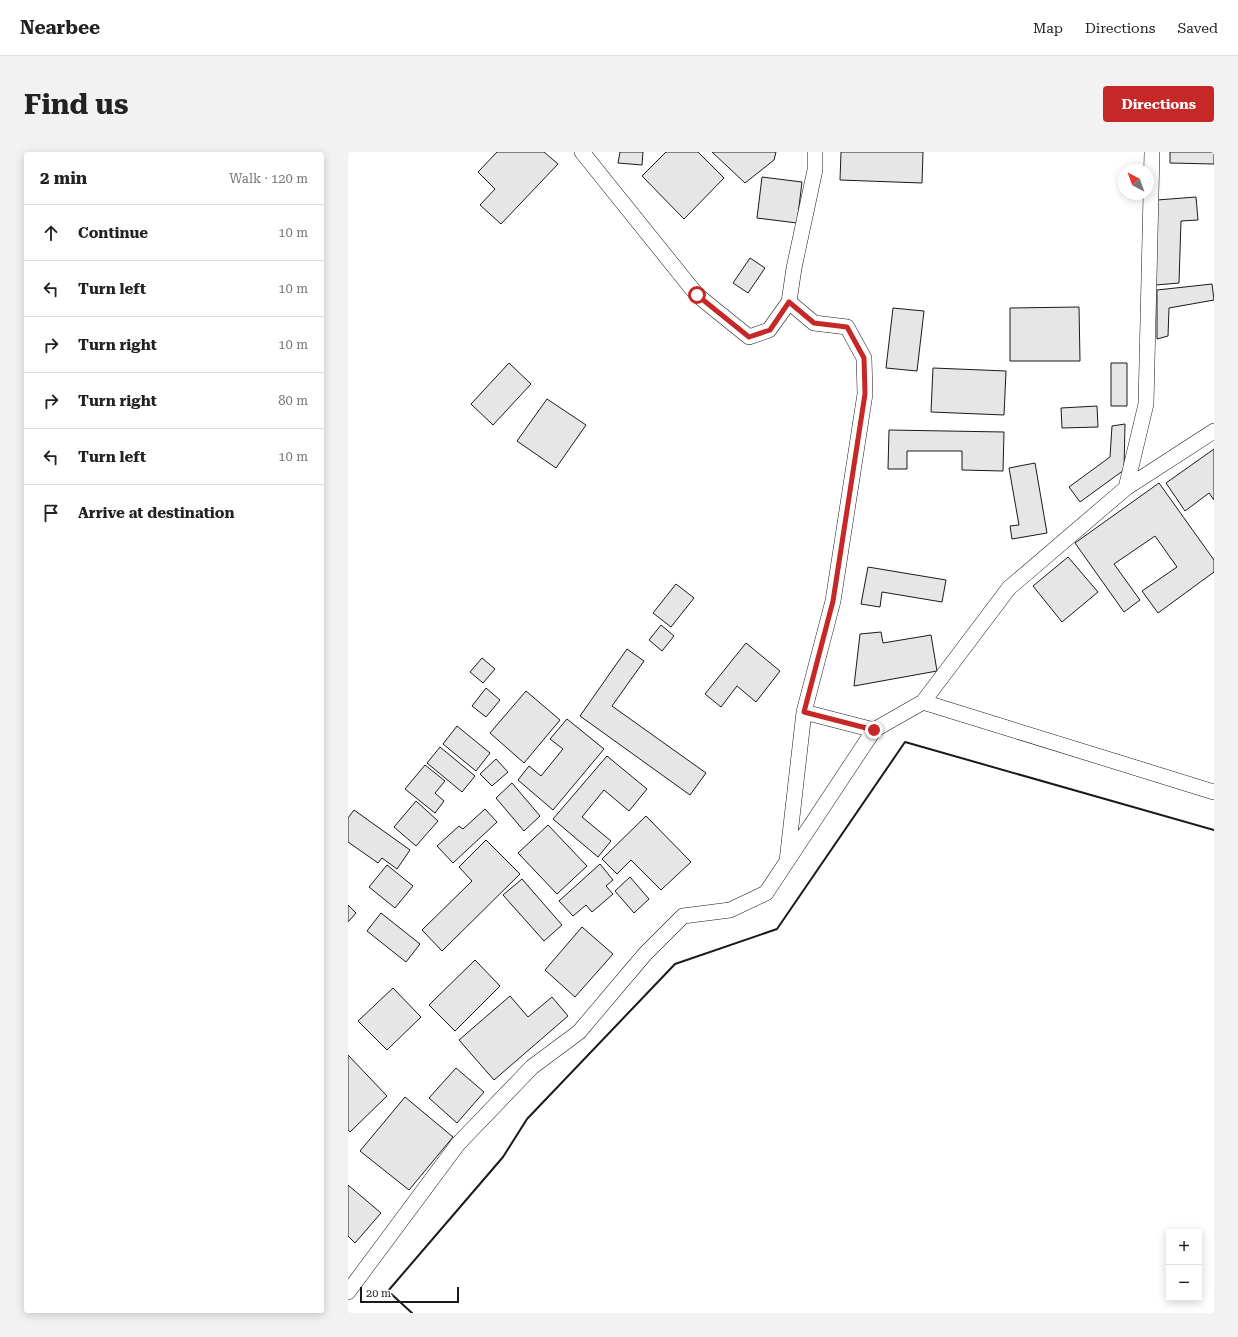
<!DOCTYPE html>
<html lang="en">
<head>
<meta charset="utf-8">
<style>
  body { margin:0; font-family:"Roboto Serif",serif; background:#f2f2f2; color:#222 }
  .controls { position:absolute; right:12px; bottom:12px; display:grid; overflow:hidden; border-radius:4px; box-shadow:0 2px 10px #0003 }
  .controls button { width:36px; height:36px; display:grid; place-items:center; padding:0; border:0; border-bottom:1px solid #e0e0e0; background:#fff; color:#222; font:20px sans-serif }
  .compass { position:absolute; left:770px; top:12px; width:36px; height:36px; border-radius:50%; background:#fff; box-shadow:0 2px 10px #0003; rotate:319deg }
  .scale { position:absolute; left:12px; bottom:10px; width:99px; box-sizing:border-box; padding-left:4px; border:2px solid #1a1a1a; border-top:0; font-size:11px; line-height:14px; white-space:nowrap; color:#1a1a1a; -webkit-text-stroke:3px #fff; paint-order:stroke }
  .stop { position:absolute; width:12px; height:12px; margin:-9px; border:3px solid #c62828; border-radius:50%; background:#fff }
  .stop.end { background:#c62828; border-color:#fff; box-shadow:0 1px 4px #0008 }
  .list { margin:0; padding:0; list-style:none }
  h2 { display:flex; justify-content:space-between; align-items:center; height:52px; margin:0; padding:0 16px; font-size:17px }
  h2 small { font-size:13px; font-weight:400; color:#767676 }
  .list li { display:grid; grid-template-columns:26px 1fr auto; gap:12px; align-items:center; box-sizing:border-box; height:56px; padding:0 16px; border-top:1px solid #e0e0e0 }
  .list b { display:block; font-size:15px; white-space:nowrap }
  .list em { font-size:13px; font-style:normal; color:#767676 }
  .icon { flex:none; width:22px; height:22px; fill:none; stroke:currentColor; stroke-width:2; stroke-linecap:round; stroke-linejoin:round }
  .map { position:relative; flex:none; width:866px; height:1161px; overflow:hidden; border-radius:4px }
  header { display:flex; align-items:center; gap:24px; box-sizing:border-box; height:56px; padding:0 20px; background:#fff; border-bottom:1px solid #e0e0e0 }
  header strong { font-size:19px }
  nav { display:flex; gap:22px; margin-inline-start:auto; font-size:14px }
  .intro { display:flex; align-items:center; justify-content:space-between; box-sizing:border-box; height:96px; padding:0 24px }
  h1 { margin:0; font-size:28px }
  .button { padding:10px 18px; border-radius:4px; background:#c62828; color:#fff; font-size:14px; font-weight:700 }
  main { display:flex; gap:24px; padding:0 24px }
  aside { flex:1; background:#fff; border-radius:4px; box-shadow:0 2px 10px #0003 }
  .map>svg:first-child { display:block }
  .building { fill:#e6e6e6; stroke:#1a1a1a }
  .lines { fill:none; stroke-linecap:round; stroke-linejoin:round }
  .lane-casing { stroke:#1a1a1a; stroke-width:16 }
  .lane { stroke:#fff; stroke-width:15 }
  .wall { stroke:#1a1a1a; stroke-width:2 }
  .route { stroke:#c62828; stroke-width:5 }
</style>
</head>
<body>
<header>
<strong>Nearbee</strong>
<nav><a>Map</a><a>Directions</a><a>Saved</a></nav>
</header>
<div class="intro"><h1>Find us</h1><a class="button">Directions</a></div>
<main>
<aside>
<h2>2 min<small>Walk · 120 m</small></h2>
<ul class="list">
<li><svg class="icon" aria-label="ahead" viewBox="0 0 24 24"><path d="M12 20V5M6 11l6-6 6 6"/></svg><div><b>Continue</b></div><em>10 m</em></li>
<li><svg class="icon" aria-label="left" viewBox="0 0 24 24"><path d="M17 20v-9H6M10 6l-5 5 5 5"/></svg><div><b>Turn left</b></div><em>10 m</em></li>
<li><svg class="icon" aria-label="right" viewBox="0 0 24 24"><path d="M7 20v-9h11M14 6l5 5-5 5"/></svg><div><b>Turn right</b></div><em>10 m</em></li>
<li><svg class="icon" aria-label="right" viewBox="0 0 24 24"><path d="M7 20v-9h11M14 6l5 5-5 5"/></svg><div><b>Turn right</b></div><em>80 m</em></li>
<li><svg class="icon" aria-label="left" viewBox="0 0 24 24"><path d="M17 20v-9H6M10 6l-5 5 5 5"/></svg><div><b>Turn left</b></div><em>10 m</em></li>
<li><svg class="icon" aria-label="arrive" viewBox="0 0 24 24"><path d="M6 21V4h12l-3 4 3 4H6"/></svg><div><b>Arrive at destination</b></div></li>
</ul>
</aside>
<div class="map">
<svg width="866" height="1161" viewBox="0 0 866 1161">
  <rect width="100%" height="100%" fill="#fff"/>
  <path class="building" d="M149,0H196L210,12L153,72L132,53L147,37L130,20Z
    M272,0H295L294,13L270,11Z
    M318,0H350L376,26L336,67L294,24Z
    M364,0H428L426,8L397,31Z
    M493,0H575L574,31L492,28Z
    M822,0H866V12L822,11Z
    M414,25L454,30L449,71L409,66Z
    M848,45L850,68L833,69L831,131L808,133L809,48Z
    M402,106L417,116L400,141L385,131Z
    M864,132L866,148L821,156L820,184L809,187V138Z
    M731,155L732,209H662V156Z
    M545,156L576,159L569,219L538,216Z
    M161,211L183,232L145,273L123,252Z
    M763,211H779V254H763Z
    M585,216L658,219L656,263L583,260Z
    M199,247L238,273L208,316L169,289Z
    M749,254L750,275L714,276L713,256Z
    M777,272L776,318L732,350L721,335L762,305L764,274Z
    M541,278L656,280L655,319L614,318V299H559V317H540Z
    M866,297V348L861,341L837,359L818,331Z
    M687,311L699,381L664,387L662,374L671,373L661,316Z
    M811,331L866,408V420L810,461L794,439L829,415L807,384L766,412L792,448L776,460L727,391Z
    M720,405L750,440L714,470L685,434Z
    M520,415L598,428L594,450L534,440L532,455L513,452Z
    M328,432L346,446L323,475L305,461Z
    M313,473L326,484L314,499L301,488Z
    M533,480L535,491L583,483L589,519L506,534L512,482Z
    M398,491L432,519L408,550L389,534L373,555L357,542Z
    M279,497L296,509L264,554L358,621L342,643L232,564Z
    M134,506L147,517L135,531L122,520Z
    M138,536L152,548L138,565L124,554Z
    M178,539L212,568L176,611L142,581Z
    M219,567L256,597L205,658L170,628L181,614L193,624L215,597L202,587Z
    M109,574L142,601L128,619L95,592Z
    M92,595L127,624L114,640L79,611Z
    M259,604L299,637L281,659L256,638L234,665L263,689L250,705L205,667Z
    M148,607L160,620L144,634L132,622Z
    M77,613L97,629L87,641L96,649L87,661L57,637Z
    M164,631L192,664L176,679L148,646Z
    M68,649L90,669L68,694L46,675Z
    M137,657L149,670L105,711L89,694L111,674L115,677Z
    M6,658L62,698L49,717L34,706L30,711L0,690V666Z
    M298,664L343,710L313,738L283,708L269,722L254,707Z
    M200,673L239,714L209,742L170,701Z
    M138,688L172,722L94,799L74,778L124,729L111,715Z
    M252,712L265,728L258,734L265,742L244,760L238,753L225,764L211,749Z
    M39,713L65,734L47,756L21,735Z
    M282,725L301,747L286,761L267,739Z
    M174,727L214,773L196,789L155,743Z
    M0,753L8,761L0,770Z
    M33,761L72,792L58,810L19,779Z
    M234,775L265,802L227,845L197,818Z
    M127,808L152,834L107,879L81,853Z
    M45,836L73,865L39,898L10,869Z
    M162,844L180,865L204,845L220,864L146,928L111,888Z
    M0,903L39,944L2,980L0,978Z
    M108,916L136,940L109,971L81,946Z
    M57,945L105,985L61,1038L12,999Z
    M0,1033L33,1061L7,1091L0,1084Z"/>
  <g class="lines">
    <defs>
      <path id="lane" d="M234,0L349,143L401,185L421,178L441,150
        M778,336L798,252L804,0
        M575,550L866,640
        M456,560L526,578
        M439,709L456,560L485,449L517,242L516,206L499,175L466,171L441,150L446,116L467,18V0
        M0,1140L110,992L184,915L231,880L297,802L335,764L382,758L418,741L526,578L575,550L661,436L778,336L866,279"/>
    </defs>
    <use href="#lane" class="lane-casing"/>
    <use href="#lane" class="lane"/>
    <path class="wall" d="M64,1161L40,1139L155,1005L179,967L327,812L429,777L557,590L866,678"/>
  </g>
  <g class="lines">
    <path class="route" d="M349,143L401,185L422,178L441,150L466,171L499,175L516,206L517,242L485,449L456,560L526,578"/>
  </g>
</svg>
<div class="controls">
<button>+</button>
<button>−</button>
</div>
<svg class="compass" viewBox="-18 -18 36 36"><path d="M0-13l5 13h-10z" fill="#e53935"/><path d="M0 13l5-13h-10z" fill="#767676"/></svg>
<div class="scale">20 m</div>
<div class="stop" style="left:349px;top:143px"></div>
<div class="stop end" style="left:526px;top:578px"></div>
</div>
</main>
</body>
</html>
